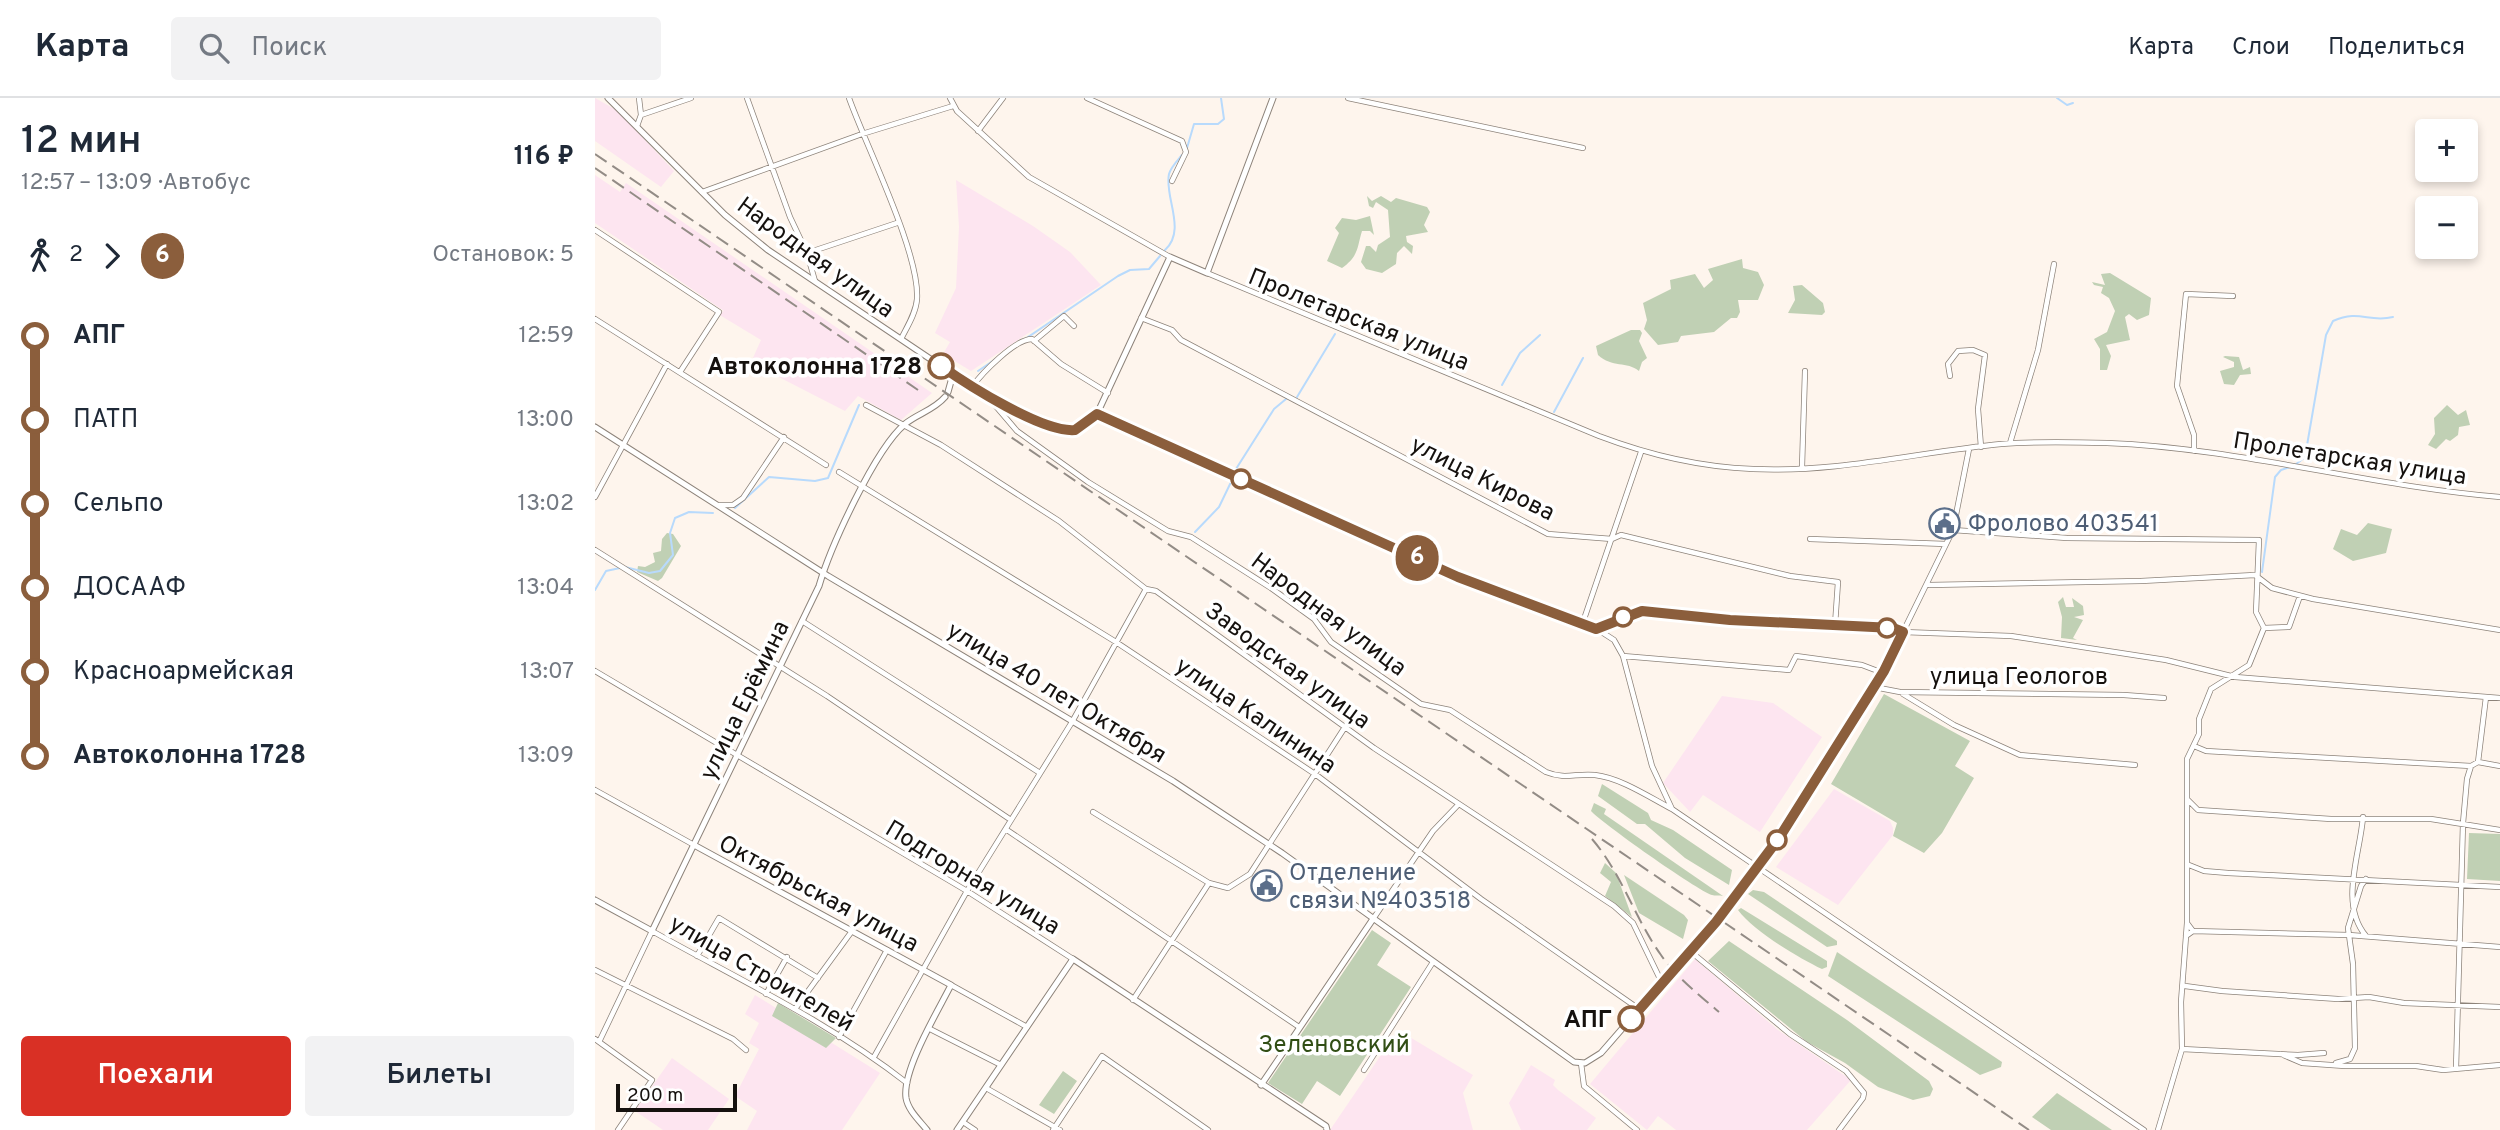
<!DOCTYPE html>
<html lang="ru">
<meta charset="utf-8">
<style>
:root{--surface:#fff;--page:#f2f2f3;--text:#1f2937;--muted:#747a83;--line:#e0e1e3;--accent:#d93025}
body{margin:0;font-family:Overpass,sans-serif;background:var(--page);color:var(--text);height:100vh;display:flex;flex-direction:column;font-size:26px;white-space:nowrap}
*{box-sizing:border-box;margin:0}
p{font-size:23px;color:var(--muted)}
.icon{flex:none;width:38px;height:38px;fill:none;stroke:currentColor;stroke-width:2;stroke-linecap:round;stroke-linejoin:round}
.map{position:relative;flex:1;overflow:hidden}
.details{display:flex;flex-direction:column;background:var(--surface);width:595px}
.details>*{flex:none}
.badge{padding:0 14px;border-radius:23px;font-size:24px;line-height:46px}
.fabs{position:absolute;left:1820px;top:21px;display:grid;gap:14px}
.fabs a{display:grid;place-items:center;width:63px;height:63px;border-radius:7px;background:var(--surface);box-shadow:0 4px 10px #0003;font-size:35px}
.scale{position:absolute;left:21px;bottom:18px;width:121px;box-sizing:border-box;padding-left:7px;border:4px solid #15110e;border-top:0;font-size:19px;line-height:24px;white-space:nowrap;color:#15110e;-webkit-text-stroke:5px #fff;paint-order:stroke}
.map>.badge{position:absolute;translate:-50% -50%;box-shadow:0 0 0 4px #fff}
.legs{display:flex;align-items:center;gap:10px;height:77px;padding:0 21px;font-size:23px}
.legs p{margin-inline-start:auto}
.overview{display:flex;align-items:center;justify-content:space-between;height:119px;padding:0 21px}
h1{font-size:38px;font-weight:600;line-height:52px}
.button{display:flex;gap:14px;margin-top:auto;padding:14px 21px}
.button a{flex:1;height:80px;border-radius:7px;background:var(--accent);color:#fff;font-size:28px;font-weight:600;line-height:80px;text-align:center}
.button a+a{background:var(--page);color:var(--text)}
ul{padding:0 21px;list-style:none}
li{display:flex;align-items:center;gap:24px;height:84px;font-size:26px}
li i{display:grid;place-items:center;width:10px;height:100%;margin:0 9px;background:currentColor}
li i::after{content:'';width:18px;height:18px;margin:-9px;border:5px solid;border-radius:50%;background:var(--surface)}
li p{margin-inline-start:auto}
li:first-child i{background:linear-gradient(#0000 50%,currentColor 0)}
li:last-child i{background:linear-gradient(currentColor 50%,#0000 0)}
header{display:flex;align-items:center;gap:42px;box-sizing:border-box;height:98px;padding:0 35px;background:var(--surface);border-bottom:2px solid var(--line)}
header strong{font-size:33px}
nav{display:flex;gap:38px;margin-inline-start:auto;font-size:24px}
.search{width:490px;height:63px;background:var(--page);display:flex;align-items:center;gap:18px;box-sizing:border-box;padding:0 24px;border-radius:7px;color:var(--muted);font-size:26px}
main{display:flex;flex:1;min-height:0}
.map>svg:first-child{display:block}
.industrial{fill:#fde5f0}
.green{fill:#c0d0b4}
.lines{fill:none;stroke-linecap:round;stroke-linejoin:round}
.stream{stroke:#b8dafc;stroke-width:2}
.minor-casing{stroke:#8d837a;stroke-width:6}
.tertiary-casing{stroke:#8d837a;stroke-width:7}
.minor{stroke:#fff;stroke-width:4.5}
.tertiary{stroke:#fff;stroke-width:5}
.rail{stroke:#938c86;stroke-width:2;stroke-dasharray:14 7;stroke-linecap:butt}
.line-1-casing{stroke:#fff;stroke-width:16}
.line-1{stroke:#8b5e3c;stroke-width:10}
.stop-1-dot{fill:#fff;stroke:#8b5e3c;stroke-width:3.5}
.labels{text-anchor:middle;stroke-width:7;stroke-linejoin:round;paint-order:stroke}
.street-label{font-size:24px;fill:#15110e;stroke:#fff}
.stop-label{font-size:24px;font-weight:bold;fill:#15110e;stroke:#fff;text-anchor:end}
.service-label{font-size:24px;fill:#4e5e75;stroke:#fff;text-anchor:start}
.park-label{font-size:24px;fill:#314e15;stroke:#fff}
</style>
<header>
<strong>Карта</strong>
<div class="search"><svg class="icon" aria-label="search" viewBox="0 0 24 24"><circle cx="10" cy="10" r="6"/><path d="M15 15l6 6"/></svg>Поиск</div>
<nav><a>Карта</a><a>Слои</a><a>Поделиться</a></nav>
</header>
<main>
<section class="details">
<div class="overview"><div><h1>12 мин</h1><p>12:57 – 13:09 · Автобус</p></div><b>116 ₽</b></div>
<div class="legs"><svg class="icon" aria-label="walk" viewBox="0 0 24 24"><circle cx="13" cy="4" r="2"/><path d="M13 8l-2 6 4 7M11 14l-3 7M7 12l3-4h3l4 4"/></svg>2<svg class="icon" aria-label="forward" viewBox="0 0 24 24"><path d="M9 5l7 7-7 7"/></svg><b class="badge" style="background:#8b5e3c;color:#fff">6</b><p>Остановок: 5</p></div>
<ul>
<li><i style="color:#8b5e3c"></i><b>АПГ</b><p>12:59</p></li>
<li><i style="color:#8b5e3c"></i><span>ПАТП</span><p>13:00</p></li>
<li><i style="color:#8b5e3c"></i><span>Сельпо</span><p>13:02</p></li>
<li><i style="color:#8b5e3c"></i><span>ДОСААФ</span><p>13:04</p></li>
<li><i style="color:#8b5e3c"></i><span>Красноармейская</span><p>13:07</p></li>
<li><i style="color:#8b5e3c"></i><b>Автоколонна 1728</b><p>13:09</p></li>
</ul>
<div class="button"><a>Поехали</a><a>Билеты</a></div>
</section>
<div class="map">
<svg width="1905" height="1032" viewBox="0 0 1905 1032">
<rect width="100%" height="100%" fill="#fef5ed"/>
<path class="industrial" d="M0 0 23 13 79 73 66 89 0 43Z
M0 77 25 94 31 85 337 295 306 322 263 298 250 313 172 273 166 279 153 271 166 242 123 216 129 213 0 125Z
M361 82 438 128 475 154 506 187 376 273 348 256 355 244 340 235 361 190 364 129Z
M1127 598 1178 605 1227 639 1165 734 1108 697 1095 714 1068 685Z
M1239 691 1295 723 1298 730V737L1243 807 1181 769Z
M1100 861 1183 932 1256 982 1212 1032H1081L1063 1018 1052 1032 995 986Z
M160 897 285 975 247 1032H152L162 1013 140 998 164 951 154 945 164 925 150 916Z
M803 932 878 977 868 995 878 1032H735Z
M77 960 134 1001 113 1032H68L40 1013Z
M936 967 960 982 958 987 963 992 1001 1020 992 1032H926L914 1005Z"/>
<path class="green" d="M772 98 777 103 786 98 796 104 801 100 832 109 835 114 829 127 833 134 811 138 812 144 818 148 817 156 809 148 802 155 801 166 787 175 771 171 766 164 771 148H775L781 154 783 147 795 139 793 112 781 104 778 110 774 108Z
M775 118 779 137 775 133H767C762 149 764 158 747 170L732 163 744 135 740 130 747 120 761 122Z
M1147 161 1148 170 1163 174 1169 187 1163 202H1143L1145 214 1142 220H1136L1119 234 1086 238 1083 244 1063 247 1049 231 1052 222 1048 205 1076 191 1075 182 1100 176 1109 190 1118 182 1113 171Z
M1515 175 1556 200 1554 217 1542 222 1534 216 1530 219 1535 242 1511 247 1516 258 1512 272H1505V251L1499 241 1512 234 1520 213 1514 200 1506 195 1508 189 1499 187 1497 184 1510 187 1506 176Z
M1207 187 1228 205 1230 214 1227 217 1193 215 1200 202 1198 188Z
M1036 232H1045L1047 235 1044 243 1052 260 1047 264 1044 273C1032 263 1017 270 1003 257L1001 248Z
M1630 258 1644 259 1648 272 1655 269 1656 276 1645 277 1639 287 1629 286 1625 273 1639 269V264L1628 259Z
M1852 307 1863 317 1871 312 1875 327 1864 329 1863 337 1855 343 1851 341 1841 351 1833 347 1840 336 1839 320Z
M1773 425 1797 431 1791 455 1758 463 1738 451 1746 431 1762 437Z
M72 435 78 436 86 448 67 480 63 483 42 474 43 468 50 469 60 464 58 455 66 453 67 441Z
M1468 499 1471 509H1479L1477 500 1488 508 1489 517 1479 519 1488 522 1478 540 1482 542 1466 540 1467 519 1463 504Z
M1289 596 1375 643 1360 668 1379 680 1347 735 1329 755 1298 738 1302 725 1236 686Z
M1007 686 1053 715 1056 722 1078 732 1137 772 1134 787 1090 760 1050 726H1042L1003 698Z
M999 705 1011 711 1009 716 1128 798C1124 797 1120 798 1117 797 1103 793 1004 723 996 713Z
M1874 735 1905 736V783L1872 781Z
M1010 765 1021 775 1037 819 1010 798 1016 784 1005 775Z
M1029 777 1089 817 1093 822 1088 841 1044 815Z
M1158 792 1169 794 1242 843V847L1232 849 1153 796Z
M1146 810 1232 863V869L1227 871C1204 860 1158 833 1143 812Z
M777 832 796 845 782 867 816 889 745 998 722 983 707 1006 673 985Z
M1134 843 1252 922 1334 983 1338 991 1335 998 1318 1002 1283 989 1250 965 1212 944 1113 863Z
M1242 854 1407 964 1406 969 1385 977 1233 878Z
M183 905 241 940 231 950 177 918Z
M468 973 482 983 459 1016 444 1007Z
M1462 995 1517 1032H1456L1437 1019Z"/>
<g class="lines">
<path class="stream" d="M1462 0 1472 7 1478 5
M592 50 599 26H623L629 21 626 0
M570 152C592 132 569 99 574 76 576 69 582 63 587 57
M383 273 523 178 535 172 554 171 565 158
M907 287 925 255 945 237
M702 299 740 236
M959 314 988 260
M1700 367 1710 359 1731 237 1738 223C1765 211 1773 225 1798 219
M641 371 679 311 691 301
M140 410 174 379 220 383 233 380 264 307
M600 434 624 409 637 382
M30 469 54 475 65 473 78 457 75 435 80 420 94 414 118 415
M1667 474 1680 379 1686 372 1695 369
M0 492 11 473 25 470"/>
<defs>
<path id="minor" d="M152 0 195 119 212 155 220 183
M254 0C271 48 325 155 322 201 321 215 312 229 306 241
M355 0 362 13 434 79 575 159
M492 0 587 43 591 54 577 83
M753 0 988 50
M46 17 96 0
M42 28 46 17 44 0
M383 33 408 0
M107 94 267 36 358 8
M0 132 124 214 85 274
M212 155 302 125
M612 175 1004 338C1054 357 1104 369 1158 371 1241 375 1324 354 1406 346 1441 343 1477 344 1512 345 1644 350 1773 388 1905 399
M546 220 577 232 586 242 953 436 1017 441 1026 437 1195 478 1243 484 1240 527
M0 221 231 367
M439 243 469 218 479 228
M1355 278 1353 266 1363 253 1378 252 1390 257 1383 311 1386 349
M377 289C387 275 420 241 437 241L466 266 513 295
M393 299 422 333 493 384 573 433 596 439 676 490 719 521 736 544 826 606 855 612 951 674C971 682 980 675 1000 677 1026 680 1054 699 1077 711
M271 307 346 347 464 423 551 491 561 493 779 650 1019 808 1038 825 1067 885
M1415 345 1443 252 1459 166
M1374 351 1358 432 1308 534 1416 538 1571 562 1640 579 1905 600
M1599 353V337L1582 288 1591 196 1638 198
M1207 369 1210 273
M244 374 521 544 720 676 886 801 1044 911
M0 399 72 266
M124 407H138L148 400 189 339
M1358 432 1472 440 1664 442 1661 514 1669 530
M1215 441 1351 446
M0 452 232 598 416 722
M1334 487 1546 483 1660 477 1677 490 1718 501 1905 532
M207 523 445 675
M987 527 1046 354
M1002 531 1019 542 1028 558 1057 668 1077 711 1549 1032
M1028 558 1194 572 1201 558 1267 567 1288 575
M0 573 372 793 478 861
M1279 589 1305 594 1529 597 1569 600
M1308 596 1359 627 1425 657 1540 667
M1599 648 1611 653 1876 668 1883 664 1891 599
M1883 664 1905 668
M0 692 99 747
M1593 702 1603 712 1736 721H1836L1905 732
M498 714 614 785 633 790 655 776 750 629
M1768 719C1765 757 1744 806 1771 838
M412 732 704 929
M1594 767 1609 773 1633 775 1905 789
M778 821 838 733 862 708
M1598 833 1754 837 1905 849
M1591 838 1598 833 1592 825V661L1604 636V621L1616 591 1654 567 1669 530 1694 529 1705 498
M1095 853 1195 936 1251 973 1269 995 1268 1000 1244 1032
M102 858 124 820 223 880
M0 872 138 941 151 952
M356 887 432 929
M1590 888 1627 893 1743 901 1774 899 1809 905 1905 909
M171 896 192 859
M538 902 614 785
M200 911 257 833
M335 931 406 967
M244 939 292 852
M0 941 57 982 23 1032
M5 942 57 833C143 881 234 924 312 985
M1587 951 1703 957 1729 955
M1686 956 1707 965 1750 968H1821L1848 972 1905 967
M279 959 372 793 477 624 551 491
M986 965 989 988 1042 1032
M1741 965 1755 961 1760 950 1758 866 1753 830 1766 788 1771 781
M1861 971 1868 725 1872 681 1876 668
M769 972 838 864
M391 990 465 1032
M368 1024 380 1032
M458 1032 507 958 613 1032
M1563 1032 1587 951 1586 904 1592 825"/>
<path id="tertiary" d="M13 0 130 117 173 152 386 295 473 333 487 329 502 316 575 159 612 175 678 0
M353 294 358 276
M0 329 233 478 578 683 687 755 979 964 990 965 1006 955 1121 823 1162 770 1288 575 1308 534 1298 530 1135 522 1047 513 1001 531 863 479 502 316
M99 747 356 887C343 913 307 972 311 1000 313 1012 324 1022 332 1032
M0 802 57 833 224 488C235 450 280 351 310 326 322 316 339 312 350 299
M666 987 778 821
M362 1032 478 861 731 1028 732 1032"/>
</defs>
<use href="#minor" class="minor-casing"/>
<use href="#tertiary" class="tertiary-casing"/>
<use href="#minor" class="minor"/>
<use href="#tertiary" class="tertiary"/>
<path class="rail" d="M0 56 1434 1032
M0 70 323 292
M997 741C1027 776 1039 819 1066 857 1081 879 1103 896 1124 914"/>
</g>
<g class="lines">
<defs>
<path id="line-1" d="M346 268C373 287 448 335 480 332L502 316 863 479 1001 531 1047 513 1135 522 1298 530 1308 534 1289 573 1184 740 1121 824 1036 921"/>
</defs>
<use href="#line-1" class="line-1-casing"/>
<use href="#line-1" class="line-1"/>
</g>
<defs>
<symbol id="civic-ring" viewBox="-11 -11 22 22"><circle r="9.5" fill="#fff" stroke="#5c6f8a" stroke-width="1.5"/><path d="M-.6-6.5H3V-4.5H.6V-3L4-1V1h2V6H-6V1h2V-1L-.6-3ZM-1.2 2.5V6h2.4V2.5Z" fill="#5c6f8a"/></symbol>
</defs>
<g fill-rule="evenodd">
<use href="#civic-ring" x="1332" y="408" width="35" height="35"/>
<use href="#civic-ring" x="654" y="770" width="35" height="35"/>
</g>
<g class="stop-1-dot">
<circle cx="346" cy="268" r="12"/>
<circle cx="646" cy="381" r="9"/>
<circle cx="1028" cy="519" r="9"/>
<circle cx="1292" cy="530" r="9"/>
<circle cx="1182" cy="742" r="9"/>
<circle cx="1036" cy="921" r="12"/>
</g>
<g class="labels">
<g class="street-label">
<text transform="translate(221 159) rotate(36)" y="8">Народная улица</text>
<text transform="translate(764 221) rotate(22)" y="8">Пролетарская улица</text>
<text transform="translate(1755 360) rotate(9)" y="8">Пролетарская улица</text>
<text transform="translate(888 380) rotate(27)" y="8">улица Кирова</text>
<text transform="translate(734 516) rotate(37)" y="8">Народная улица</text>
<text transform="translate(693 567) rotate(36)" y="8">Заводская улица</text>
<text x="1424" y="586">улица Геологов</text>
<text transform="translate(462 594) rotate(31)" y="8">улица 40 лет Октября</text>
<text transform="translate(149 602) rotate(-64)" y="8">улица Ерёмина</text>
<text transform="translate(661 617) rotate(34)" y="8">улица Калинина</text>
<text transform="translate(378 779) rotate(31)" y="8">Подгорная улица</text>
<text transform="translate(224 795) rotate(28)" y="8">Октябрьская улица</text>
<text transform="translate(167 875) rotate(30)" y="8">улица Строителей</text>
</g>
<g class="stop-label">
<text x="327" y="276">Автоколонна 1728</text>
<text x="1017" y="929">АПГ</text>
</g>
<g class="service-label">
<text x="1373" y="433">Фролово 403541</text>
<text x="694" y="782">Отделение<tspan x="694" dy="28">связи №403518</tspan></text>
</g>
<g class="park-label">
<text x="739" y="954">Зеленовский</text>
</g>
</g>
</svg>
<div class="fabs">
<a>+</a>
<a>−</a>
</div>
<div class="scale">200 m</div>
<b class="badge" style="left:822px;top:460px;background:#8b5e3c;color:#fff">6</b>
</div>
</main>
